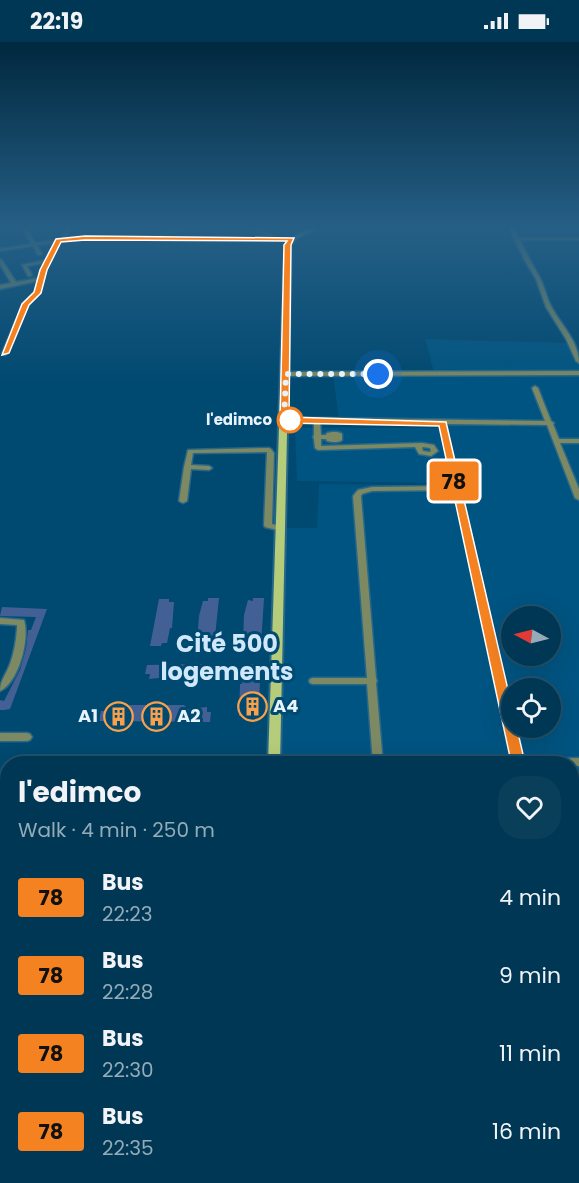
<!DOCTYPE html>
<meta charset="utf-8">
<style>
:root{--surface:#003754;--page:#0a3f5a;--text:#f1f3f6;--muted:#95acb8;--line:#22516b}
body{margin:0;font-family:Poppins,sans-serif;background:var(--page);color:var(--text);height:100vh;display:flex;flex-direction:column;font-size:22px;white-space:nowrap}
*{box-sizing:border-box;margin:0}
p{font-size:20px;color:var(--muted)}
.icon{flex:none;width:33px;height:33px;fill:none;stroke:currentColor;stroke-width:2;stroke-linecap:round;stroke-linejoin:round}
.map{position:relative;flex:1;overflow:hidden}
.details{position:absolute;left:0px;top:714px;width:579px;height:428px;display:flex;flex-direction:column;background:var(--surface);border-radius:24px 24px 0 0;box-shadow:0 6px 24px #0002,0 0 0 2px var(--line)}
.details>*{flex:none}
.badge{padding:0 12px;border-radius:4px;font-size:21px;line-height:39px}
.needle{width:39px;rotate:277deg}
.buttons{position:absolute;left:501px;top:564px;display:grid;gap:12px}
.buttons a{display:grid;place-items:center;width:60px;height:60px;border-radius:50%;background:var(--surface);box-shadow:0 6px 24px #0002,0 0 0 2px var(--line);font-size:30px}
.you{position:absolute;width:30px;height:30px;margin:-15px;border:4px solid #fff;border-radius:50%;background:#1a73e8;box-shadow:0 0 0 9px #1a73e833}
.map>.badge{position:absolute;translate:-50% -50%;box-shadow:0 0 0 3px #fff}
.round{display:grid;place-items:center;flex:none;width:63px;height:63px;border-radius:24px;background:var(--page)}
.summary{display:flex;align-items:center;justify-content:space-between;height:102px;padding:0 18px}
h1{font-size:28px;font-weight:700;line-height:45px}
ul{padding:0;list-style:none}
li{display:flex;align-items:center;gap:18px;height:78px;padding:0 18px}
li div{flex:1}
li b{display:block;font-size:22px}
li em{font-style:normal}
li .badge{min-width:66px;font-weight:700;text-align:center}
.status{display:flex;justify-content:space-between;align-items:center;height:42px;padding:0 30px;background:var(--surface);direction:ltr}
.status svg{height:16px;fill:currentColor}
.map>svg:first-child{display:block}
.built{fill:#005481;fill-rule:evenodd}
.building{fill:#436094}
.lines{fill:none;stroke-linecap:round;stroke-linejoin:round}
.minor-casing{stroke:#296789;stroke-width:3}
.major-casing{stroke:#296789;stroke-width:4}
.minor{fill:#7d8962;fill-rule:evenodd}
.major{fill:#b5cc7b;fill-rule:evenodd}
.line{fill:#f58220;stroke:#fff;stroke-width:1.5}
.walk{stroke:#e6f2fc;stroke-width:6;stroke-dasharray:0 10.8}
.stop-dot{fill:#fff;stroke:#f58220;stroke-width:3}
.labels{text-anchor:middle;stroke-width:6;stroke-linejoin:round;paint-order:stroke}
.far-stop-label{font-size:15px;font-weight:bold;fill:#e6f2fc;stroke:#004970;text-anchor:end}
.poi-label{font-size:18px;font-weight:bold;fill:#e6f2fc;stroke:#004970;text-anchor:start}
.district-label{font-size:24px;font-weight:bold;fill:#d0e8fb;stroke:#004970}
</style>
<div class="status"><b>22:19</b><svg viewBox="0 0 49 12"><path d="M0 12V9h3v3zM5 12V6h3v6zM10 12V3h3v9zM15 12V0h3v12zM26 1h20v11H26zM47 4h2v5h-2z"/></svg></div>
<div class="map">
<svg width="579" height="1141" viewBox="0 0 579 1141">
<rect width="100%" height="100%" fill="#004970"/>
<path class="built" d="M425 297 568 301 579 319V849H572V722H280L286 486H317L319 442 435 443 451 438 449 433 447 438 441 441 297 439 295 386H440L447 420 440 379H339L333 332 434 330ZM512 574H550V614H512ZM512 646H550V686H512Z
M572 1072H579V1141H452L451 1134H572Z"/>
<path class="building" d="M208 556H219L214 604H202L203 601 197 600 199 574 203 559H208Z
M253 556H264L261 603H249L250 600H243L244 573 248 558 253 559Z
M159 557H169V560H174L172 586H170L167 601H162L161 604H150Z
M2 565 47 567 10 667 4 668H0V658L4 659 20 628 26 607 28 588H31L36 575 0 574Z
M203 622 217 624 216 632H211V637L192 635 188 639H171L168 635 149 637 150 632H145L147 623Z
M249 622H261L258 678H245L246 674H239L240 642H242L243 625 249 626Z
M130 663H148L151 667H163L167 663H184L188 667 207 665V670H211L210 680 99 679 101 669H106L107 664 126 667Z"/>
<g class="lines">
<defs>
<path id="minor" d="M21 184H25L36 201 62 197 66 184H70L67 196 74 195H157L156 193 188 184H194L159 195 271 196 246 185 208 188 205 184H209L210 186 250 184 276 194V196H292L294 197 292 198 74 197 59 200 45 228 40 251 28 263 8 311 5 313 2 311 23 262 35 251 38 239 0 247V243L11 241 0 222V217L2 218 16 240 39 236 44 221 27 224 32 233 30 234H28L22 223 46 218 54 201 37 203 42 212 40 213H38L33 204 0 209V207L31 202Z
M508 184H512L519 196H579V198H520C526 211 533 223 540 236 545 246 547 257 552 266 562 284 579 300 579 321L576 319 566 297 546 265 536 237 525 219Z
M579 329V333L286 334 283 332 286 330Z
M535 344 538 346 551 379 554 381 553 382 559 397H579V401H560L579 447V458L575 456 547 383 446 382 512 671V686H515L522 717 579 716V724H572V722H393L395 719 398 718 512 717 454 448 372 449 362 452 361 454 376 636 377 639 376 641 383 722H373L367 642H313L310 641 309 639 310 637 313 636H367L353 454 358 448 372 445 453 444 440 382 320 380 321 393H326L327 391C331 390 339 389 342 392V398C339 401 331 400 327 399L326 397H321V404L422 401 434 403 438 409 431 414 419 412 415 405 318 408 315 406 314 397 313 395 314 393V380H284L281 378 284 376H317L545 379 532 346ZM423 405 430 406 431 409 430 410 423 409 422 406Z
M269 406 271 407 274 411 272 482 284 485 285 487 284 489H281L265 485 264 483 267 410 193 411 191 423 209 424 212 426 209 428 191 427 187 459 183 461 179 459 184 425 188 408Z
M0 576 24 578C30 597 19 640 0 649 0 638 6 633 10 622 14 611 16 599 17 587V583L0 582Z
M0 691H27L30 692 32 695 30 698 27 699H0Z
M572 936 576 938 579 946V985H572V973H573L572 966Z
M579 1060V1074H572V1062Z"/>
<path id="major" d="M315 184H322L298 196 291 203 280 722H268L285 203 294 194Z
M0 1023 6 1025 8 1029V1055L2 1053 0 1048Z
M28 1134H46L49 1141H31Z
M256 1134H274V1141H256Z"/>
</defs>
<use href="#minor" class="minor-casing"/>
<use href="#major" class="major-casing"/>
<use href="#minor" class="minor"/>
<use href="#major" class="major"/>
</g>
<linearGradient id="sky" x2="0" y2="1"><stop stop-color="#00283e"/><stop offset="0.54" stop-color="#265f86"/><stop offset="1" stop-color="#265f86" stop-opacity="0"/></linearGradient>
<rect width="579" height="343" fill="url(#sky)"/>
<path class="line" d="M85 194 294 196 291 203 289 375 446 380 525 721 523 725 398 727 393 726 391 722 393 717 398 716 510 715 439 384 284 381 280 378 284 203 287 199 85 198 61 200 47 228 41 251 29 263 9 311 2 313 22 262 34 250 40 228 56 197Z"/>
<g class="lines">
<path class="walk" d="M290 378H284L286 332H378"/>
</g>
<defs>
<symbol id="building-ring" viewBox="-11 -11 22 22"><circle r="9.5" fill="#004970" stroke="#f8a04b" stroke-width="1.5"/><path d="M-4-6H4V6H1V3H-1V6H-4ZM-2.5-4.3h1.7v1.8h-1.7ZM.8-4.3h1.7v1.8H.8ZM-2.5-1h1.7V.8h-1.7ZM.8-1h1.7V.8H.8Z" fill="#f8a04b"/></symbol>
</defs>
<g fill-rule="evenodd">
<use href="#building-ring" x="236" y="648" width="33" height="33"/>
<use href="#building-ring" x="102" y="658" width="33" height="33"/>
<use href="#building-ring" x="140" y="658" width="33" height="33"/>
</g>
<circle class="stop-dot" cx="290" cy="378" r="12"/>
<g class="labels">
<g class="far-stop-label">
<text x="272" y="383">l'edimco</text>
</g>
<g class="poi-label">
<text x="273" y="670">A4</text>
<text x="98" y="680" text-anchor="end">A1</text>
<text x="177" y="680">A2</text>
</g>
<g class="district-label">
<text x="227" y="610">Cité 500<tspan x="227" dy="28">logements</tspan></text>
</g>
</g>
</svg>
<div class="buttons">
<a><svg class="needle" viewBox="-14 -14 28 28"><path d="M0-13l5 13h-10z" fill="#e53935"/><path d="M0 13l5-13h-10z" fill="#95acb8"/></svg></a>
<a><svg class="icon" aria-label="locate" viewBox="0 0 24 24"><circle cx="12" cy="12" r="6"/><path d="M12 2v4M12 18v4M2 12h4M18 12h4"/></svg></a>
</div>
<div class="you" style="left:378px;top:332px"></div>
<b class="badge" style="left:454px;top:439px;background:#f58220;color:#111">78</b>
<section class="details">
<div class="summary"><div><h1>l'edimco</h1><p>Walk · 4 min · 250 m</p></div><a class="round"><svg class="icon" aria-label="heart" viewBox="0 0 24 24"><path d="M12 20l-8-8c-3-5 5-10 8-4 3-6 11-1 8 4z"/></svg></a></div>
<ul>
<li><span class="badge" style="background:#f58220;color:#111">78</span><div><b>Bus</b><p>22:23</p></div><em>4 min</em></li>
<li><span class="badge" style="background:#f58220;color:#111">78</span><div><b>Bus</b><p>22:28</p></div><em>9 min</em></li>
<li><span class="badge" style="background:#f58220;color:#111">78</span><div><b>Bus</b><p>22:30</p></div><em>11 min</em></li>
<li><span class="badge" style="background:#f58220;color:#111">78</span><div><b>Bus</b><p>22:35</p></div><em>16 min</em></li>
</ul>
</section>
</div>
